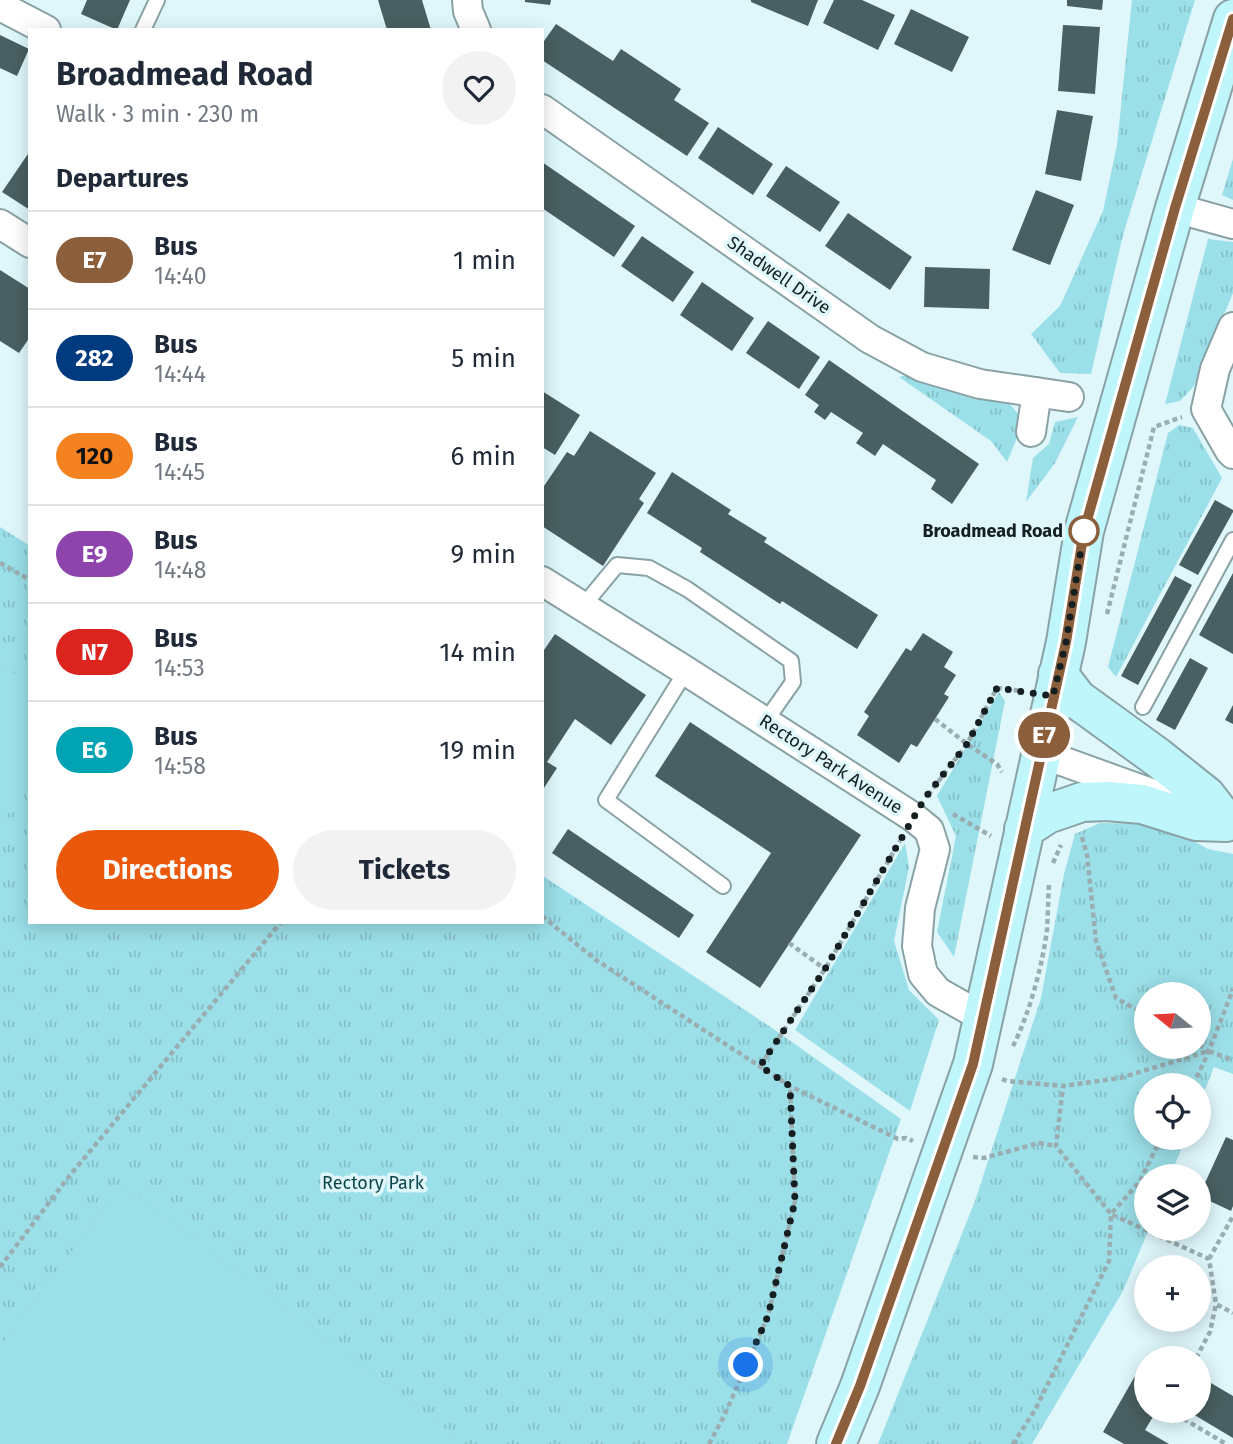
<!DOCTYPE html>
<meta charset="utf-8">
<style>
:root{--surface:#fff;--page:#f2f2f3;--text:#1f2937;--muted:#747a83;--line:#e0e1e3;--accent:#ea580c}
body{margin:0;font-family:"Fira Sans",sans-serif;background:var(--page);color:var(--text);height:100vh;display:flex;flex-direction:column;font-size:26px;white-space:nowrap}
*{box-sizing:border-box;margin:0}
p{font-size:23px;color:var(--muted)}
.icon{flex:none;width:38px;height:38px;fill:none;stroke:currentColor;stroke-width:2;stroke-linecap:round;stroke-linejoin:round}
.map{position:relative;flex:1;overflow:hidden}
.side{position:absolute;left:28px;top:28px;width:516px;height:896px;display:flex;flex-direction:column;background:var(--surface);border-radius:0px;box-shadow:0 4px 18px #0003}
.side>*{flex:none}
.badge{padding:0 14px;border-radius:23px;font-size:24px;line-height:46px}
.needle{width:46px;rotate:288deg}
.controls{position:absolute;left:1134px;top:982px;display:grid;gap:14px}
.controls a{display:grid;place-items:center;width:77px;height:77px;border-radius:50%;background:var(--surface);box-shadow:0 4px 18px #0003;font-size:35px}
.you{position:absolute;width:35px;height:35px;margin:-18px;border:5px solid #fff;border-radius:50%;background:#1a73e8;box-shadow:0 0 0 10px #1a73e833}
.map>.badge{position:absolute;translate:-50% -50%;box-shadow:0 0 0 4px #fff}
h2{padding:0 28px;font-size:26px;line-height:63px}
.round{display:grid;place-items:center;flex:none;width:74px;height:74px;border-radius:37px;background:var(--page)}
.head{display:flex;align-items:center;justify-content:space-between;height:119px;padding:0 28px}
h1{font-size:33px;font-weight:700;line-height:52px}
.button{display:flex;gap:14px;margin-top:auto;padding:14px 28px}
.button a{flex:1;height:80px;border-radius:42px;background:var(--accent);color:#fff;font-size:28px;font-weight:700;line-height:80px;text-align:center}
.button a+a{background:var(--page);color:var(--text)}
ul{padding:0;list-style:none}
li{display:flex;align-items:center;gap:21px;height:98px;padding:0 28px;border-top:2px solid var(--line)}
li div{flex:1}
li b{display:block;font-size:26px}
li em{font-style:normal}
li .badge{min-width:77px;font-weight:700;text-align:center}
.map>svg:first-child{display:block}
.grass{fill:url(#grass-tufts);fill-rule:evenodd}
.pitch{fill:#9bdfe8}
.building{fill:#495f61}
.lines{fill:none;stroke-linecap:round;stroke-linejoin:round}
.lane-casing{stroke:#8aa2a5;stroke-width:18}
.street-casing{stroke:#8aa2a5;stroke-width:32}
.secondary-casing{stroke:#8aa2a5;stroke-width:42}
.path{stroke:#9aadb0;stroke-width:4.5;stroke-dasharray:5 3.5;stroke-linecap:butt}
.lane{stroke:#fff;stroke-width:14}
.street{stroke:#fff;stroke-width:28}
.secondary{stroke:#bef6fc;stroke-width:38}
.line-casing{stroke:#fff;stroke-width:16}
.line{stroke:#8b5e3c;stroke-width:10}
.walk{stroke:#151e20;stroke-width:7;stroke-dasharray:0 12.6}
.stop-dot{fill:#fff;stroke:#8b5e3c;stroke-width:3.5}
.labels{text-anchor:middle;stroke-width:7;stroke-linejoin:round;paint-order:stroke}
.street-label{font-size:18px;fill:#151e20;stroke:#dff7fb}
.stop-label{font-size:18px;font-weight:bold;fill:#151e20;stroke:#dff7fb;text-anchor:end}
.park-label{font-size:18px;fill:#0f454c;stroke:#dff7fb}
</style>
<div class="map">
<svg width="1233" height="1444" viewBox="0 0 1233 1444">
<defs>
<pattern id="grass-tufts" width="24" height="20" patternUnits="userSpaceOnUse" patternTransform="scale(1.75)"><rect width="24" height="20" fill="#9bdfe8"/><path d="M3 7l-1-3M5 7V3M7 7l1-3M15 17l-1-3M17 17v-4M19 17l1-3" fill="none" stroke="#85bfc7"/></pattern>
</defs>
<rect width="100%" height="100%" fill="#dff7fb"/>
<path class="grass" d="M1132 0H1195L1123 235 1091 374 1060 373 1031 334 1060 306 1103 211 1117 145Z
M1233 159V200L1222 195Z
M1208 239 1233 242V293L1194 386 1180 401 1165 404Z
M907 375 953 391 1007 401 1020 416 1017 438 1007 462 991 441 899 377Z
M1078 417 1055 463 1026 502 1033 458 1049 444 1055 422Z
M1179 425 1193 428 1222 478 1116 677 1108 667 1168 433Z
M0 527 30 546V922H542L543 876 775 1030 901 1119 787 1444H0Z
M999 692 1005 701 954 957 937 932 956 836 937 796Z
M1100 823 1163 824 1208 849 1233 854V1074L1214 1067 1199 1105V1085H1146V1138H1186L1170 1176H1146V1228L1149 1229 1123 1291 1032 1444H878L975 1201 1041 998 1064 874 1075 834ZM1146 994H1199V1046H1146Z
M905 843 909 867 894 941 909 990 939 1020 910 1111 795 1030Z"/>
<path class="pitch" d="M0 662 30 686V787L0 824Z
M122 1184 466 1444H0V1346Z"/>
<path class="building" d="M87 0H130L117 30 81 14Z
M378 0H422L431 30H387Z
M525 0H551L550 5 525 2Z
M751 0H818L808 26 751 2Z
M834 0H862L895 15 878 50 823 23Z
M1067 0H1103L1102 10 1067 6Z
M911 9 969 37 952 72 894 44Z
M556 24 613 61 621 49 681 89 674 100 709 123 687 156 542 60V44Z
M1063 25 1100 27 1095 94 1058 91Z
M0 35 29 49 17 76 0 68Z
M1057 110 1093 116 1081 181 1045 174Z
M718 127 773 164 753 195 698 158Z
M30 151V210L2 192Z
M542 162 635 226 614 257 542 208Z
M786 166 840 202 820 232 766 196Z
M1036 190 1074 205 1050 265 1012 250Z
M848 213 912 257 890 290 825 246Z
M642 236 694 272 673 302 621 266Z
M925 267 990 269 989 309 924 307Z
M0 270 30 289V337L19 353 0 341Z
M702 282 754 318 732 351 680 315Z
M768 321 820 357 799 389 746 353Z
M829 360 979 464 952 504 931 489 936 480 883 444 875 456 856 443 863 433 831 412 825 420 814 412 819 405 805 395Z
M542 391 580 415 555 455 542 447Z
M590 431 656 473 639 499 644 503 603 566 542 526V489L567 452 574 456Z
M672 472 731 510 728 514 767 538 764 542 878 615 857 649 782 601 780 604 700 552 702 548 647 513Z
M1215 500 1233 510V512L1198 575 1179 565Z
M1233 573V654L1199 635Z
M1175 576 1192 585 1138 685 1121 676Z
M923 633 953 652 944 667 956 675 944 694 949 697 917 747 911 744 899 763 857 735 869 716 864 712 906 648 911 651Z
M555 634 646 695 611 745 575 719 547 762 557 768 542 791V653Z
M1190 658 1208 668 1175 730 1156 720Z
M1233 705V724L1225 720Z
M690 722 861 835 760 988 706 952 771 853 655 776Z
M568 829 694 915 679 938 552 853Z
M1226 1137 1233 1140V1206L1231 1211 1199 1196Z
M1135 1376 1146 1382V1410H1157L1145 1430 1169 1444H1124L1103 1432Z
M1199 1376 1233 1396V1438L1186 1410H1199Z"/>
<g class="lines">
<defs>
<path id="lane" d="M143 30 157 0
M583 606 617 565 649 568 687 589 791 661 793 682 765 722
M686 671 606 800 723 886
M1143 707 1233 540"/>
<path id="street" d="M467 0 468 11 476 30
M0 6 46 30
M542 109 870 339 922 367 980 384 1069 397
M1175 208 1233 224
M0 224 30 243
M1233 327 1215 369 1206 409 1230 451 1233 454
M1031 432 1037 392
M542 581 686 671 913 817 929 830 935 849 920 908 917 946 923 974 938 992 984 1018
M1040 753 1159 796"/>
<path id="secondary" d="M1024 829 1047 814 1082 802 1107 801 1142 804 1196 821 1226 822 1206 796 1157 757 1077 699 1058 674
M836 1444 860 1386 973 1064 1066 642 1084 531 1175 208 1233 19"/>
</defs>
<use href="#lane" class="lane-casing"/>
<use href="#street" class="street-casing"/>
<use href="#secondary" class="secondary-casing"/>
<path class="path" d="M0 563 30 580
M1107 614 1154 427 1182 417
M935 719 967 744 997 764 1002 772
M928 795 967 744 997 688 1021 691
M953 814 991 836
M1082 837 1087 855 1096 941 1116 998 1146 1015
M1053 863 1061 845
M542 916 596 960 790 1086 898 1139 906 1138 913 1141
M789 943 825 969
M1199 1045 1208 1050
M1013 1046C1029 1015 1043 964 1047 929 1048 915 1048 900 1049 885
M760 1066 825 969 900 841
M1002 1079 1007 1081 1063 1086
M1193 1085 1209 1051 1233 989
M1161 1138 1140 1181 1111 1214 1209 1259 1216 1304 1233 1313
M973 1157 984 1158 1039 1143 1056 1146
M1209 1259 1233 1216
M0 1267 71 1174 281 922
M1196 1358 1210 1332 1216 1304
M1169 1410 1226 1444
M709 1444 725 1414 768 1316 795 1201 790 1086
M1013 1444 1035 1410 1109 1261 1111 1214 1056 1146 1063 1086 1120 1078 1209 1051 1233 1060"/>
<use href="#lane" class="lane"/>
<use href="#street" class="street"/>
<use href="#secondary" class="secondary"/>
</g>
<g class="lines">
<defs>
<path id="line" d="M836 1444 860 1386 973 1064 1066 642 1084 531 1175 208 1233 19"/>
</defs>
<use href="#line" class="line-casing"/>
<use href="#line" class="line"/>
<path class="walk" d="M746 1365 768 1316 795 1201 790 1086 760 1066 825 969 925 798 967 744 997 688 1053 696 1066 642 1084 531"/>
</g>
<circle class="stop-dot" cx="1084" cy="531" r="14"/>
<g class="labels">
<g class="street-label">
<text transform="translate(779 275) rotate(35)" y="6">Shadwell Drive</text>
<text transform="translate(831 764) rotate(33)" y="6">Rectory Park Avenue</text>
</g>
<g class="stop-label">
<text x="1063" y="537">Broadmead Road</text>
</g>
<g class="park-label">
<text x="373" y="1189">Rectory Park</text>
</g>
</g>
</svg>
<div class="controls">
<a><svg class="needle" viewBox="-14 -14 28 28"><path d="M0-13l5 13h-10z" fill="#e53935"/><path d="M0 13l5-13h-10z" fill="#747a83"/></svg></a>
<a><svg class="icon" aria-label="locate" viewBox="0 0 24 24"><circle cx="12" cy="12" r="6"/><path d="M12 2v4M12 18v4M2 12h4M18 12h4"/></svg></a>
<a><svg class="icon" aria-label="layers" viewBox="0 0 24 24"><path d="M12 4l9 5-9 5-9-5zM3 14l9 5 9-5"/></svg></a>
<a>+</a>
<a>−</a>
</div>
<div class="you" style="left:746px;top:1365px"></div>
<b class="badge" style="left:1044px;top:735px;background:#8b5e3c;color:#fff">E7</b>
<section class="side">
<div class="head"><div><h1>Broadmead Road</h1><p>Walk · 3 min · 230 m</p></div><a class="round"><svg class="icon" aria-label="heart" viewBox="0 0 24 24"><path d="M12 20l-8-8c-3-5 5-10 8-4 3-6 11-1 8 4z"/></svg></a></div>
<h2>Departures</h2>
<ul>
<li><span class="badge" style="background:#8b5e3c;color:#fff">E7</span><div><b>Bus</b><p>14:40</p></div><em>1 min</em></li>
<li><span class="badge" style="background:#003b80;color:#fff">282</span><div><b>Bus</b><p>14:44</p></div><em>5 min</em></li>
<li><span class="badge" style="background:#f58220;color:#111">120</span><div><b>Bus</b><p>14:45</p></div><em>6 min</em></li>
<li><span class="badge" style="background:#8e44ad;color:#fff">E9</span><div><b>Bus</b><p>14:48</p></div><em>9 min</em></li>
<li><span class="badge" style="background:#dc241f;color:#fff">N7</span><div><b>Bus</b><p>14:53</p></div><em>14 min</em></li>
<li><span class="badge" style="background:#00a3b4;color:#fff">E6</span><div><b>Bus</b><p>14:58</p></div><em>19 min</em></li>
</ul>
<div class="button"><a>Directions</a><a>Tickets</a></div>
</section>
</div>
